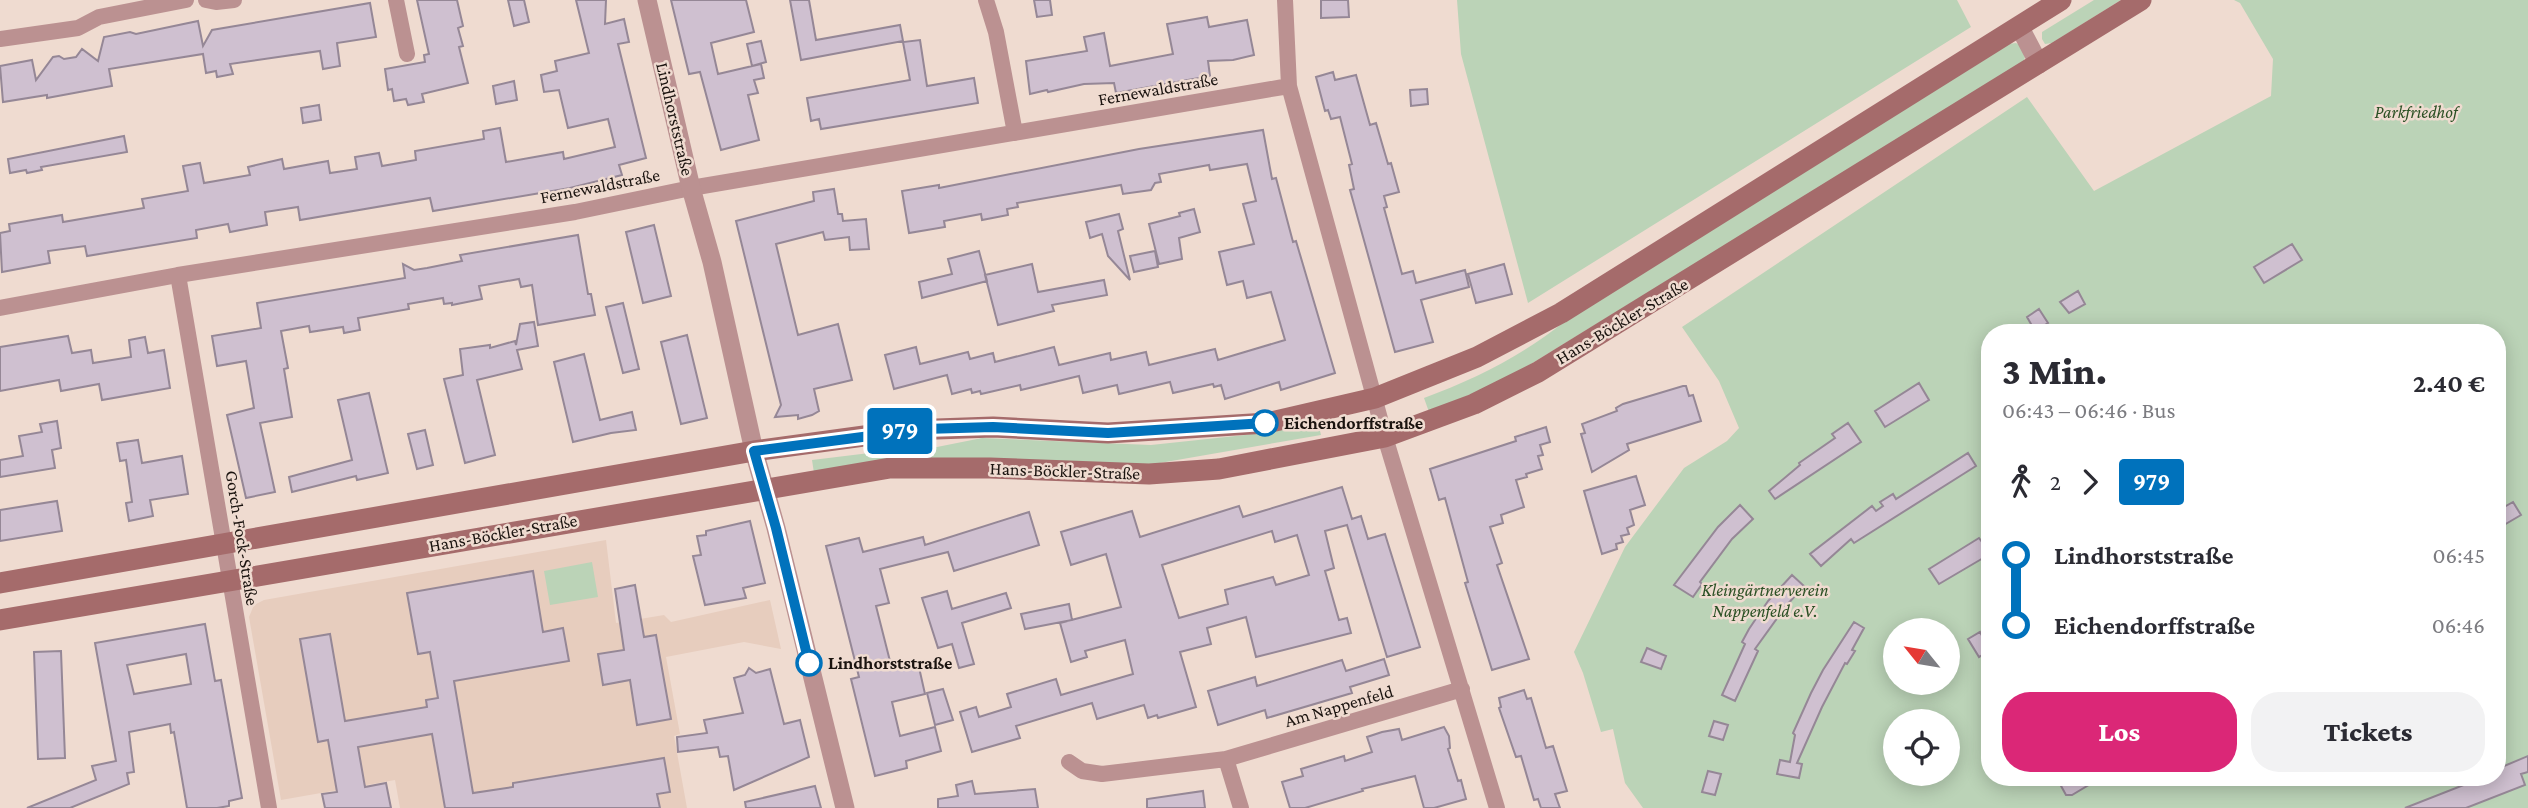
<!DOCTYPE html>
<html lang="de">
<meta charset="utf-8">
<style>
:root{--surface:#fff;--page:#f2f2f3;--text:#2b2b33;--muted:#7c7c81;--accent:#db2777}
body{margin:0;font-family:"Crimson Pro",serif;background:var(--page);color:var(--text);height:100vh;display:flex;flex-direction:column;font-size:26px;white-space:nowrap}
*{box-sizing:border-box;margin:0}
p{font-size:23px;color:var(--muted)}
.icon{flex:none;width:38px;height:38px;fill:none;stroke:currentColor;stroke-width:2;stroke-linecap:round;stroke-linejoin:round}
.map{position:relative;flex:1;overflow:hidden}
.side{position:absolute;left:1981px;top:324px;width:525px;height:462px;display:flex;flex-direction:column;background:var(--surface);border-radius:28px;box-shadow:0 4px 18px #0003}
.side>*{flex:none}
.badge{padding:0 14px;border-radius:5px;font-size:24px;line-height:46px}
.needle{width:46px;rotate:300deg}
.fabs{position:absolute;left:1883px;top:618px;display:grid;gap:14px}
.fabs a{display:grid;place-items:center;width:77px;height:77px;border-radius:50%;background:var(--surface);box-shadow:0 4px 18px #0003;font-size:35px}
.map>.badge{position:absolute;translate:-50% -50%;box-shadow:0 0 0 4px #fff}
.legs{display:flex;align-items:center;gap:10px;height:77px;padding:0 21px;font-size:23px}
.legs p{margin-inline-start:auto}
.overview{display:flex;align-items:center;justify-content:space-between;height:119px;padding:0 21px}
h1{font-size:38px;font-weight:800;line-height:52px}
.action{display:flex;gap:14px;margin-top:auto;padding:14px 21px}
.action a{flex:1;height:80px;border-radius:28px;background:var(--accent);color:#fff;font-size:28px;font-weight:800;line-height:80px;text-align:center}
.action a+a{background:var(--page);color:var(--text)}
ul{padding:0 21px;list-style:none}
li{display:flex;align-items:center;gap:24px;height:70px;font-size:26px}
li i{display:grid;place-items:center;width:10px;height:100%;margin:0 9px;background:currentColor}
li i::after{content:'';width:18px;height:18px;margin:-9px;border:5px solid;border-radius:50%;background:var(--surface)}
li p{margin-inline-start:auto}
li:first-child i{background:linear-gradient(#0000 50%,currentColor 0)}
li:last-child i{background:linear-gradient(currentColor 50%,#0000 0)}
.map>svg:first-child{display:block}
.built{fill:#e7cdbe}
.green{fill:#bbd3b7;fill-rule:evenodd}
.building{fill:#cfc0d0;stroke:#958796;stroke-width:2;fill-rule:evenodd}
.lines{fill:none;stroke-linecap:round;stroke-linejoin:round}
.minor{stroke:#bb9191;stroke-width:16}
.tertiary{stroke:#bb9191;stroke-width:19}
.secondary{stroke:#a56b6b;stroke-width:21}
.line-1-casing{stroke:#fff;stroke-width:16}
.line-1{stroke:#0072bc;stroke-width:10}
.stop-1-dot{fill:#fff;stroke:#0072bc;stroke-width:3.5}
.labels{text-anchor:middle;stroke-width:5;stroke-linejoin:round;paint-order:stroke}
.street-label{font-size:18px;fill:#1a130f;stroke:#efdbd0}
.park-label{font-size:18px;font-style:italic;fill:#2b5024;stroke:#efdbd0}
.stop-label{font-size:18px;font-weight:bold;fill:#1a130f;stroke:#efdbd0;text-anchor:start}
</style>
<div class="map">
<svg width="2528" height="808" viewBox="0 0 2528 808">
<rect width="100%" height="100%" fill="#efdbd0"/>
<path class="built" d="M606 540 616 623 664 615 671 622 770 600 781 649 744 642 666 657 680 734 674 736 687 808H400L395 780 281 800 249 617 254 605 264 600Z"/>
<path class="green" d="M1457 0H1957L1971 27 1528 303 1461 54Z
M2094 0H2121L2052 43 2045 44 2042 39V32Z
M2234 0H2528V808H1643L1625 783 1613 729 1601 732 1583 673 1574 652 1625 547 1684 468 1727 441 1739 428 1719 381 1682 327 2027 97 2094 191 2271 96 2273 59 2240 3ZM1990 332H2497V777H1990ZM1895 630H1948V682H1895ZM1895 721H1948V774H1895Z
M2016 43 2021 46 2025 57 2023 63 1505 380 1429 412 1424 398C1476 379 1522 356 1565 321L2008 44Z
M1318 422 1321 435 1154 464 814 473 812 460 919 447H937L982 438 1151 445 1245 435Z
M592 562 598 597 550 605 544 571Z"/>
<path class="building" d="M417 0H457L463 26 458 28 463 46 459 47 468 83 422 94 424 102 408 105 406 99 394 101 392 89 388 90 385 69 425 62 424 55 429 54Z
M508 0H524L529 22 514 26Z
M576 0H606L605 24 624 19 629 42 618 44 646 158 619 165 622 175 570 188 433 211 430 198 300 220 298 207 265 212 267 225 230 232 228 224 196 230 197 238 87 256 85 246 48 251 50 263 2 272 0 233 10 231 9 224 62 215 63 222 144 208 142 199 188 191 183 166 200 163 204 183 250 175 248 167 282 159 284 169 328 161 330 173 357 169 355 157 379 153 382 166 416 160 415 151 484 139 483 131 500 128 506 162 563 152 564 159 615 147 608 119 568 128 559 90 544 92 541 75 557 71 555 61 589 53Z
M671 0H746L754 32 711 43 718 74 761 64 764 78 754 80 758 93 748 95 759 140 721 150 700 72 689 74Z
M790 0H809L816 40 900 25 903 41 801 60Z
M1034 0H1050L1052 15 1037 17Z
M1321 0H1348L1349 17 1321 18Z
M370 3 376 37 337 43 340 66 323 69 320 51 230 64 233 74 217 77 216 71 206 73 203 54 109 69 112 86 47 98V95L3 102 0 66 32 60 36 80 53 57 59 56 64 59 76 57 82 49 98 61 104 37 130 32 136 34 198 21 203 46 212 30Z
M1207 17 1209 27 1247 20 1254 55 1233 60 1208 61 1210 76 1116 93 1114 83 1084 84 1048 92 1047 90 1030 94 1026 61 1087 51 1084 37 1104 33 1110 66 1173 54 1167 24Z
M920 40 927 86 974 78 978 103 821 129 819 119 811 121 807 98 910 80 903 42Z
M761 41 766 62 752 66 747 44Z
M1333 72 1335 80 1356 75 1370 125 1376 123 1388 164 1391 163 1399 192 1384 196 1387 207 1384 208 1402 274 1413 271 1416 283 1465 270 1469 287 1421 300 1433 342 1395 352 1350 190 1354 189 1349 165 1352 164 1340 117 1331 119 1328 110 1325 111 1316 77Z
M514 81 517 100 496 104 493 86Z
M1427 89 1428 104 1411 106 1410 90Z
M319 105 321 120 303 123 301 108Z
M1263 130 1272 179 1276 178 1293 242 1296 241 1335 373 1281 390 1279 382 1225 399 1221 385 1214 387 1213 384 1173 393 1170 382 1119 394 1117 385 1083 393 1079 376 1021 390 1020 385 981 394 980 391 972 393 971 389 952 394 947 375 894 389 885 355 916 347 920 364 968 352 970 359 993 353 995 362 1054 347 1059 365 1110 353 1111 360 1146 352 1149 365 1215 349 1218 360 1285 340 1271 292 1247 298 1243 281 1227 285 1219 252 1254 244 1243 204 1256 201 1247 164 1210 170 1209 165 1159 174 1161 182 1155 183 1151 190 1123 194 1121 185 1017 203 1018 207 1007 209 1008 215 982 220 981 214 944 221 945 227 909 233 902 191 939 185V188L1139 149Z
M124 136 127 152 41 167 42 170 27 173 26 170 10 173 8 159Z
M834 189 838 214H842L843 221 866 219 869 249 850 250 849 237 825 240 823 232 776 244 798 335 838 324 852 380 814 389 819 411 812 415 798 419V415L775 417 781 405 736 221 814 201 813 192Z
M1194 209 1200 232 1179 238 1182 259 1159 264 1149 224 1180 216 1179 213Z
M1119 214 1123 229 1118 231 1130 280 1108 256 1102 234 1090 238 1086 222Z
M654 225 671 296 643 303 626 232Z
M578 235 588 294H591L595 315 538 325 532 285 521 287 519 279 479 286 482 299 452 305V303L444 304 443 298 408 304 409 309 358 318 360 330 344 333 343 327 310 332 309 326 281 331 288 368 284 369 292 417 260 423 275 492 246 498 227 415 254 408 246 361 217 366 212 336 261 328 257 303 405 278 403 264 414 270 427 268 462 261 460 255Z
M2292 244 2302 260 2264 283 2254 267Z
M979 251 987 281 922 298 919 282 952 274 948 259Z
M1155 251 1158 267 1134 272 1130 256Z
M1032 264 1038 292 1104 280 1107 295 1052 305 1054 311 998 325 985 275Z
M1504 264 1512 294 1476 303 1468 274Z
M2078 291 2085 304 2069 313 2060 302Z
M623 303 639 369 623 373 606 307Z
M2039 309 2048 323 2035 331 2027 317Z
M534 322 538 346 517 350 522 369 477 380 495 455 465 463 444 379 463 375 460 349 490 345V348L515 341 516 345 520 324Z
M687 335 707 418 681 424 661 342Z
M68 336 72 353 91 350 93 363 131 357 129 340 145 337 148 353 164 350 170 388 102 400 99 384 61 391 59 380 0 391V347Z
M584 354 600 420 632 412 636 430 611 433 573 442 554 362Z
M1919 383 1929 400 1885 427 1875 411Z
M1683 386H1686L1689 396 1693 395 1701 421 1627 444 1629 450 1592 472 1581 434 1585 433 1582 424 1617 411 1616 408 1623 404Z
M369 393 388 473 357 480 356 476 292 492 289 477 352 460 338 400Z
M57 421 61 448 52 450 55 468 0 477V460L23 456 19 436 42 432 40 424Z
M1848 423 1861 442 1775 499 1769 491 1800 465 1799 463 1835 438 1832 434Z
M1546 427 1550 442 1540 445 1543 455 1538 456 1542 469 1526 474 1527 477 1516 480 1524 507 1501 515 1503 523 1490 527 1502 563 1497 565 1529 659 1492 670 1465 583 1468 582 1445 498 1439 500 1430 469 1516 441 1515 437Z
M425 430 433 465 417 469 408 434Z
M138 440 142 463 182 456 188 494 150 500 153 516 129 521 126 503 132 502 126 460 120 461 117 443Z
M1968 453 1976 466 1854 543 1851 539 1821 566 1810 554 1872 506 1876 511 1883 506 1880 502 1893 494 1896 499Z
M1636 476 1645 505 1630 510 1634 525 1627 528 1629 534 1621 536 1623 542 1616 544 1617 549 1602 554 1584 491Z
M1342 487 1352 519 1361 516 1368 539 1385 534 1420 647 1387 657 1347 525 1325 531 1334 568 1325 571 1339 620 1347 618 1351 633 1256 657 1246 617 1207 628 1211 644 1180 652 1196 707 1158 718 1157 715 1148 718 1144 705 1097 719 1092 703 1016 726 1020 738 972 752 960 712 976 707 979 717 1011 707 1007 694 1056 679 1061 695 1133 674 1125 640 1085 651 1087 657 1071 662 1060 623 1121 607 1106 554 1071 565 1061 532 1132 511 1140 537 1239 506 1243 517ZM1272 531 1275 542 1297 535 1309 575 1276 585 1273 577 1225 590 1228 604 1179 618 1162 565Z
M57 501 62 531 0 541V510Z
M2513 502 2521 515 2497 529V511Z
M1740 505 1753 519 1732 539 1700 582 1702 584 1693 597 1674 585 1718 527Z
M1029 512 1039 545 954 571 948 552 880 569 889 603 876 606 892 669 918 663 925 694 892 702 900 736 935 727 941 751 906 761 907 768 875 776 851 679 859 677 826 546 859 538 863 552 923 537 925 545Z
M750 521 765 583 743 588 746 598 705 605 693 556 701 555 697 536 706 535V531Z
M1979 538 1982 542 1990 538V554L1939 584 1929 569Z
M533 571 543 632 563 628 569 661 454 681 473 793 513 787V783L664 758 670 792 657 794 660 808H445L432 734 358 747 365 787 386 783 391 808H325L322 794 337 792 328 740 318 742 300 639 330 634 345 721 427 707 426 700 438 698 430 652 418 654 407 593Z
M1792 575 1804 586 1786 606 1755 649 1758 651 1735 701 1722 695 1745 644 1742 642 1749 629 1768 601Z
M635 585 644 637 656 635 671 719 637 725 630 680 603 685 598 654 624 650 615 589Z
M947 591 952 609 1006 593 1011 608 962 623 974 664 959 668 952 644 938 648 922 598Z
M1069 604 1072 620 1025 629 1021 614Z
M1854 622 1864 628 1852 650 1855 651 1847 664 1845 663 1822 707 1797 763 1802 764 1799 778 1777 774 1780 760 1790 762 1795 735 1793 733 1811 693 1823 670Z
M205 624 215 681 221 680 242 798 229 801V806L217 808H187L174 732 171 733 170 724 129 732 134 772 127 773 129 784 70 808H27L96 780 92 766 116 761 95 643ZM186 654 191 684 134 694 127 665Z
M1980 632 1990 650 1979 657 1968 639Z
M1647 648 1666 656 1661 669 1641 662Z
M61 651 65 758 38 759 34 652Z
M1384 659 1389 675 1350 687 1352 693 1267 718 1265 710 1218 725 1208 691 1255 677 1257 686 1342 660 1346 671Z
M749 668 756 673 770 669 784 724 800 720 809 757 734 790 728 756 720 757 718 747 678 752 677 737 707 733 704 720 743 713 734 678 745 675Z
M943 689 953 720 935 725 927 693Z
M1524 690 1527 699 1531 698 1546 748 1553 746 1567 791 1555 794 1560 808H1541L1538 799 1534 800 1521 756 1516 757 1499 708 1501 707 1499 698Z
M1714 721 1728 725 1723 740 1709 736Z
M1444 727 1449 736 1450 748 1448 749 1458 781 1461 780 1466 799 1434 808H1424L1415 776 1362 789 1363 791 1305 808H1290L1282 782 1303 776 1301 769 1344 756 1345 761 1372 752 1367 737 1382 732 1399 729 1402 740Z
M2528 756V772L2521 774 2525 785 2466 808H2405L2484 777H2497V769Z
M1708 771 1721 774 1715 795 1702 792Z
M2072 777H2102L2072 795H2066L2060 784Z
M972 781 975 794 1035 789 1038 808H938V799L958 796 956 785Z
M815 786 821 808H746L745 802Z
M1203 791 1205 808H1147V799Z"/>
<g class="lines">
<path class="minor" d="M206 0 216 2 234 0
M396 0 407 54
M986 0 996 32 1015 133
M1285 0 1289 86 1385 437 1497 808
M0 39 78 28 99 17 186 0
M178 275 269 808
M0 308 178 275 575 212 691 188 1289 86
M1226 759 1241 808
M1069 762 1082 771 1102 774 1226 759 1462 689"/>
<path class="tertiary" d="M647 0 691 188 712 262 754 451 776 528 845 808
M2019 26 2039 64"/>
<path class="secondary" d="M0 583 754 451 908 430 993 427 1108 433 1267 423 1375 398 1477 357 1561 313 2061 0
M0 620 890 468H990L1149 474 1219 469 1385 437 1474 404 1538 372 2141 0"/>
</g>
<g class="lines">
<defs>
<path id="line-1" d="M809 663 776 528 754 451 924 429 993 427 1108 433 1265 423"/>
</defs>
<use href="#line-1" class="line-1-casing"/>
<use href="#line-1" class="line-1"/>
</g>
<g class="stop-1-dot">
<circle cx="1265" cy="423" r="12"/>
<circle cx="809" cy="663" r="12"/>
</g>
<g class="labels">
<g class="street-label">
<text transform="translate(1158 89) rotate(-10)" y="6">Fernewaldstraße</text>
<text transform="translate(675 119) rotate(77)" y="6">Lindhorststraße</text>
<text transform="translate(600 186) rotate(-11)" y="6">Fernewaldstraße</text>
<text transform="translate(1622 321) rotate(-31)" y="6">Hans-Böckler-Straße</text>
<text transform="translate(1065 471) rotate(2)" y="6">Hans-Böckler-Straße</text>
<text transform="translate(503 533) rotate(-10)" y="6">Hans-Böckler-Straße</text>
<text transform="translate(242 538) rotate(81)" y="6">Gorch-Fock-Straße</text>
<text transform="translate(1339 706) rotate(-16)" y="6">Am Nappenfeld</text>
</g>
<g class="park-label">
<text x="2416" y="118">Parkfriedhof</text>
<text x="1765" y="596">Kleingärtnerverein<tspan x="1765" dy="21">Nappenfeld e.V.</tspan></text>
</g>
<g class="stop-label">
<text x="1284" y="429">Eichendorffstraße</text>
<text x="828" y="669">Lindhorststraße</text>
</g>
</g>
</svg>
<div class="fabs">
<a><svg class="needle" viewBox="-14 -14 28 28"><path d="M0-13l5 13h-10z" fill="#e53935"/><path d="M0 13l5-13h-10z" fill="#7c7c81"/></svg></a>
<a><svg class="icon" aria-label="locate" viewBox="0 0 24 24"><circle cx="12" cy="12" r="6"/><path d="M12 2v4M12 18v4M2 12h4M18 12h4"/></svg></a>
</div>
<b class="badge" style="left:900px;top:431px;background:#0072bc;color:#fff">979</b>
<section class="side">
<div class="overview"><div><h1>3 Min.</h1><p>06:43 – 06:46 · Bus</p></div><b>2.40 €</b></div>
<div class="legs"><svg class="icon" aria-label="walk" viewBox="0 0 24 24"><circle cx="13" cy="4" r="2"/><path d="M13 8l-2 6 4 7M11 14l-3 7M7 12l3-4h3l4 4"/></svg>2<svg class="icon" aria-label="forward" viewBox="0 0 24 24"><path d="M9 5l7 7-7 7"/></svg><b class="badge" style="background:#0072bc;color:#fff">979</b></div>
<ul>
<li><i style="color:#0072bc"></i><b>Lindhorststraße</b><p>06:45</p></li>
<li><i style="color:#0072bc"></i><b>Eichendorffstraße</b><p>06:46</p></li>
</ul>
<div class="action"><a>Los</a><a>Tickets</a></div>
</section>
</div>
